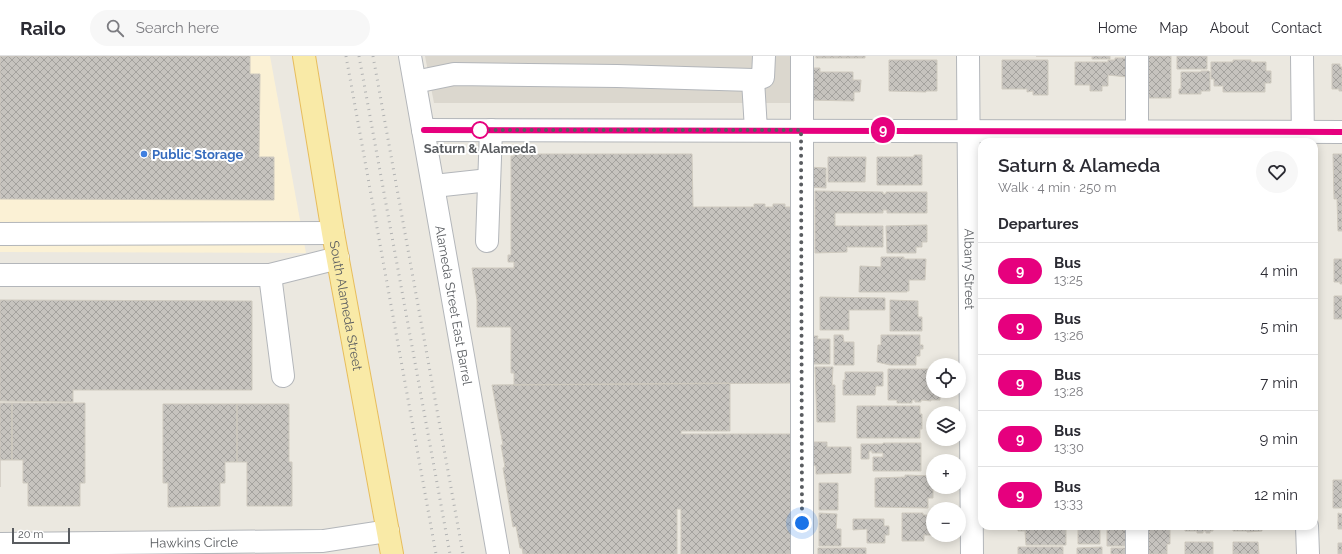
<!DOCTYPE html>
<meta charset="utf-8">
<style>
:root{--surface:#fff;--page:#f7f7f7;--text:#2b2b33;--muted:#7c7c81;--line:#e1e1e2}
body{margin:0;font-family:Raleway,sans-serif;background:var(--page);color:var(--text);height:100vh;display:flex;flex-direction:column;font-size:15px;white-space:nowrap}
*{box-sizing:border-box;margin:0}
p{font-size:13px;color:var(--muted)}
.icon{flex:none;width:22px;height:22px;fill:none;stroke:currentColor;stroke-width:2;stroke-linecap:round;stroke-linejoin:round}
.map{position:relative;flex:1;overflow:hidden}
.sheet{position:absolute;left:978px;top:82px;width:340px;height:392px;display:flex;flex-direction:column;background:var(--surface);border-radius:12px;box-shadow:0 2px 10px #0003}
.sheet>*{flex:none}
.badge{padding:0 8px;border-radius:13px;font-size:14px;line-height:26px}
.tools{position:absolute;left:926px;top:302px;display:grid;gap:8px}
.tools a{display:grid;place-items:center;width:40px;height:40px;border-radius:50%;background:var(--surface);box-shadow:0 2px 10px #0003;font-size:20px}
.scale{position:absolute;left:12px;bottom:10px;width:58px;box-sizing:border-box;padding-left:4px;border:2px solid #595c60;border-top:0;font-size:11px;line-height:14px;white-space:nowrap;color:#595c60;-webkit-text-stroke:3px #fff;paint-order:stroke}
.you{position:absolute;width:20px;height:20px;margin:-10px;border:3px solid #fff;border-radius:50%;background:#1a73e8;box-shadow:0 0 0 6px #1a73e833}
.map>.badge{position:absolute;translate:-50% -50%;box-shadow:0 0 0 2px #fff}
h2{padding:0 20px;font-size:15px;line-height:36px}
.round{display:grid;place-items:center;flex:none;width:42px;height:42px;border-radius:21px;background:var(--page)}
.summary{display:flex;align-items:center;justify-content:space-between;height:68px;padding:0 20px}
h1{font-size:19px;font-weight:600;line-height:30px}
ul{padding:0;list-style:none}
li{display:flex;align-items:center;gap:12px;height:56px;padding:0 20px;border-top:1px solid var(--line)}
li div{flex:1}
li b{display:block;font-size:15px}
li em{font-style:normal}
li .badge{min-width:44px;font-weight:700;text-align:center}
header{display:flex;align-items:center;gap:24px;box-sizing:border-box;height:56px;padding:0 20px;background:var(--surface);border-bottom:1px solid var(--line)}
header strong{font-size:19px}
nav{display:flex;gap:22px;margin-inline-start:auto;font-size:14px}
.search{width:280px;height:36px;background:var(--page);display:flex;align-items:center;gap:10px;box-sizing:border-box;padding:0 14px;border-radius:22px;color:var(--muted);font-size:15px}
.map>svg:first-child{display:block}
.commercial{fill:#fbf1d5}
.education{fill:#dbd7ce}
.building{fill:url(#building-cross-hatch);stroke:#cfcabf}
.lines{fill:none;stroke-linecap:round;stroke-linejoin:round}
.minor-casing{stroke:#b3b6ba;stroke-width:24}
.major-casing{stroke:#e7bd5d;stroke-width:24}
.minor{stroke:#fff;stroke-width:22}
.major{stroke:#f9eaa7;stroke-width:22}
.rail{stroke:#b1b2b2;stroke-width:3;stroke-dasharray:1 5;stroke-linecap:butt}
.line-casing{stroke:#fff;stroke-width:9}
.line{stroke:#e6007e;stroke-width:6}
.walk{stroke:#595c60;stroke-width:4;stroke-dasharray:0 7.2}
.stop-dot{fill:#fff;stroke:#e6007e;stroke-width:2}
.shop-dot{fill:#3f7fe0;stroke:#fff;stroke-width:1.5}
.labels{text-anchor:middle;stroke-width:4;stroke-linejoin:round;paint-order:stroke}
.stop-label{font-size:13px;font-weight:bold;fill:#595c60;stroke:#fff}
.shop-label{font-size:13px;font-weight:bold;fill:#366cbe;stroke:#fff;text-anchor:start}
.street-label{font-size:13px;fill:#595c60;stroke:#fff}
</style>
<header>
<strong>Railo</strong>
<div class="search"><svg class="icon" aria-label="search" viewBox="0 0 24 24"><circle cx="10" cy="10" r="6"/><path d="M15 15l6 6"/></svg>Search here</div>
<nav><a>Home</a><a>Map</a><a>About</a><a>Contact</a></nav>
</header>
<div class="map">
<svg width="1342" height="498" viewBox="0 0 1342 498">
<defs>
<pattern id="building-cross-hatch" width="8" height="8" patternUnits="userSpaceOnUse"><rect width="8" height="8" fill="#c6c3be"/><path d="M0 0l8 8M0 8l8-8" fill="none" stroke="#a4a29e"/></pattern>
</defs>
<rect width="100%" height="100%" fill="#ebe8e0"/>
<path class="commercial" d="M0 0H270L306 197 0 196Z"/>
<path class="education" d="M425 0H794V47H434Z"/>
<path class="building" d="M0 0H250V18H260L259 101H274V144L0 143Z
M816 0H865V2H816Z
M1036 0H1110V3H1092V0Z
M1145 0H1171V42H1143Z
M1177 0H1207V13H1177Z
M1115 2H1127V21L1108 19V30H1102V35H1090V29H1075V6H1108V4H1115Z
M889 4H937V35H926V36L889 35Z
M1002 4H1048V39H1033V35L1027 36V33H1002Z
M1233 4H1251V6H1266V15H1271V27H1265V36H1223V30H1214V23H1211V6H1233Z
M1332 8H1340V11H1342V35H1339V33H1332Z
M808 12H820V16H853V24H861L860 36H854V45L808 44Z
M1201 15H1209L1210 16V35H1201V38H1179V33H1181V16H1201Z
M514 98H692L693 151H754V148H765V151H773V148H785V151H794L795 327 514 329V317H511V271H477V244L472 212H514V206H508V199H511V100H514Z
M1333 98H1342V175H1338L1337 143H1334Z
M914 99H922V129H877V101H914Z
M828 101H866L865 126H828Z
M808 111 826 112V132L807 131Z
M815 135 883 136V138H886V136H927V157H887V154H883V157H835V170H883V191H847V196L815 197Z
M927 169V186H922V191H916V197H887L886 170Z
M881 201H904V203H926L925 224H909V235H907V236H859L860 210 881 211Z
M1334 203H1342V228H1340V226H1334Z
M1334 240H1342V263H1334Z
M820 241 885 242V254H849V274H820Z
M0 244 252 245V334H73V346L0 345Z
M890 244 918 245V261H922V275H890Z
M834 279H843L844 286H854V309H834Z
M881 279H920V289H923V293H920V300H916V309H890L877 306 878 289H881Z
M811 280H818L817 283H830V308H811Z
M815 311H833L832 329H835V366H817Z
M888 313H933V335H940V344H931V345L921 344V346H915V344H912V347H897V344H888Z
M845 316H883V330H876L875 339H843V324H845Z
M730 327V375H681V378H793V498H681V453H677V498H523L522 492H520L516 470 513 471 503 412 505 411 501 389H503L492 329Z
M0 347H12V404H0V431Z
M12 347H85V427H80V450H28V427H23V404H12Z
M163 348H237V406H225V427H220V450L168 451V427H163Z
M237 348H289V406H292V450H247V406H237Z
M857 350H920V358H922V373H920V382H857Z
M812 386H827V391H851V417L816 418V410L812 409Z
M883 387H921V415H873V401H883V397H872V395H869V403H861V388H883Z
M905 419 933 420V442H928V452L875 451V422L905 421Z
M1333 424H1342V452H1333Z
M819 427H838V454H819Z
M819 457 837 458 836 473H841V490H819Z
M902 457H923V459H933V479H924V485H902Z
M1338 457 1342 458V473H1338Z
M853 463H884V470H889V479H885V487H867V473L853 474Z
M1018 470H1066V489H1026L1025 475H1018Z
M1078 470H1100V488H1078Z
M1107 470H1127V490H1107Z
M1146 470H1170V488H1167V498H1146Z
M1185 470H1213V475H1210V477H1206V475H1203V477H1197V475H1185Z
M1233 470H1262V475L1247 476V475H1233Z
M1185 486H1213V498H1185Z
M1233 486H1258L1259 498H1233Z
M1338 487H1342V498H1338Z
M1018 491H1063V498H1018Z
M1102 491V498H1077V492Z
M818 492H866V498H818Z
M1111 492H1126L1127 498H1111Z"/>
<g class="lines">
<defs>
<g id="minor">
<path id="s1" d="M410 0 498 498"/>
<path id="s2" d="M968 0 972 498"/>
<path d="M1137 0V86"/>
<path d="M1302 0 1303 86"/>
<path d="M753 24 763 21 764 0"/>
<path d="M415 26 454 18 617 20 753 24 756 74"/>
<path d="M423 74 1342 76"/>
<path d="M434 130 489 124"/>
<path d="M0 178 333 177"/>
<path d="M487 185 491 74"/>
<path d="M0 219H270L338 202"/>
<path d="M270 219 283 320"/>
<path d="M1137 470V498"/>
<path d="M1307 470 1308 498"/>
<path id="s3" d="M0 488 323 485 388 475"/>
<path d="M802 498V0"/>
</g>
<g id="major">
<path id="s4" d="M304 0 333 177 392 498"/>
</g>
</defs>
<use href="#minor" class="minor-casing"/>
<use href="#major" class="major-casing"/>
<use href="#minor" class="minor"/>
<use href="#major" class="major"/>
<path class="rail" d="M346 0 436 498
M359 0 450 498
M373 0 463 498"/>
</g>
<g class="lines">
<defs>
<path id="line" d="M424 74 1342 76"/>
</defs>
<use href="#line" class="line-casing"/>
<use href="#line" class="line"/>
<path class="walk" d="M480 74H477H801L802 467"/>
</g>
<circle class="stop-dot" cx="480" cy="74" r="8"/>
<circle class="shop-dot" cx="144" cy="98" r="4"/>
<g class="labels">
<g class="stop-label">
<text x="480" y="97">Saturn &amp; Alameda</text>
</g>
<g class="shop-label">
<text x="152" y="103">Public Storage</text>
</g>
<g class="street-label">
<text dy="5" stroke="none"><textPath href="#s2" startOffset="213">Albany Street</textPath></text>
<text dy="5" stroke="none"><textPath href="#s4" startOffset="253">South Alameda Street</textPath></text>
<text dy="5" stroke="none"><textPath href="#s1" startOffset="253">Alameda Street East Barrel</textPath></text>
<text dy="5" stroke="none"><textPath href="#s3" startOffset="194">Hawkins Circle</textPath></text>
</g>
</g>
</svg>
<div class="tools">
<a><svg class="icon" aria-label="locate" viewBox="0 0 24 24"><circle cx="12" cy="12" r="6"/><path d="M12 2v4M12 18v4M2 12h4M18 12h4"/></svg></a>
<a><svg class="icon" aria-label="layers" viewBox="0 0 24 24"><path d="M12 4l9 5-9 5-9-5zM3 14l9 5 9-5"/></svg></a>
<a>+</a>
<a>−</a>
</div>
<div class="scale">20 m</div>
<div class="you" style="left:802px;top:467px"></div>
<b class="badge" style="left:883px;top:74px;background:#e6007e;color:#fff">9</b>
<section class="sheet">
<div class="summary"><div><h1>Saturn &amp; Alameda</h1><p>Walk · 4 min · 250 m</p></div><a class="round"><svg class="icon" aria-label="heart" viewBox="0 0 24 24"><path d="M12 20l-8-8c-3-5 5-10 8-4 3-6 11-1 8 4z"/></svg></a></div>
<h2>Departures</h2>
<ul>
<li><span class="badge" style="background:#e6007e;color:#fff">9</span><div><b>Bus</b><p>13:25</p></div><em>4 min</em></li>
<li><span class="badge" style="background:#e6007e;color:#fff">9</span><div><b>Bus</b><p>13:26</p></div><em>5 min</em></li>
<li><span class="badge" style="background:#e6007e;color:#fff">9</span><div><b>Bus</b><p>13:28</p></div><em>7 min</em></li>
<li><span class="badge" style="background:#e6007e;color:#fff">9</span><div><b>Bus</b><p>13:30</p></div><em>9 min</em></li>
<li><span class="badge" style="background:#e6007e;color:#fff">9</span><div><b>Bus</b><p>13:33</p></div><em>12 min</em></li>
</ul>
</section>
</div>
